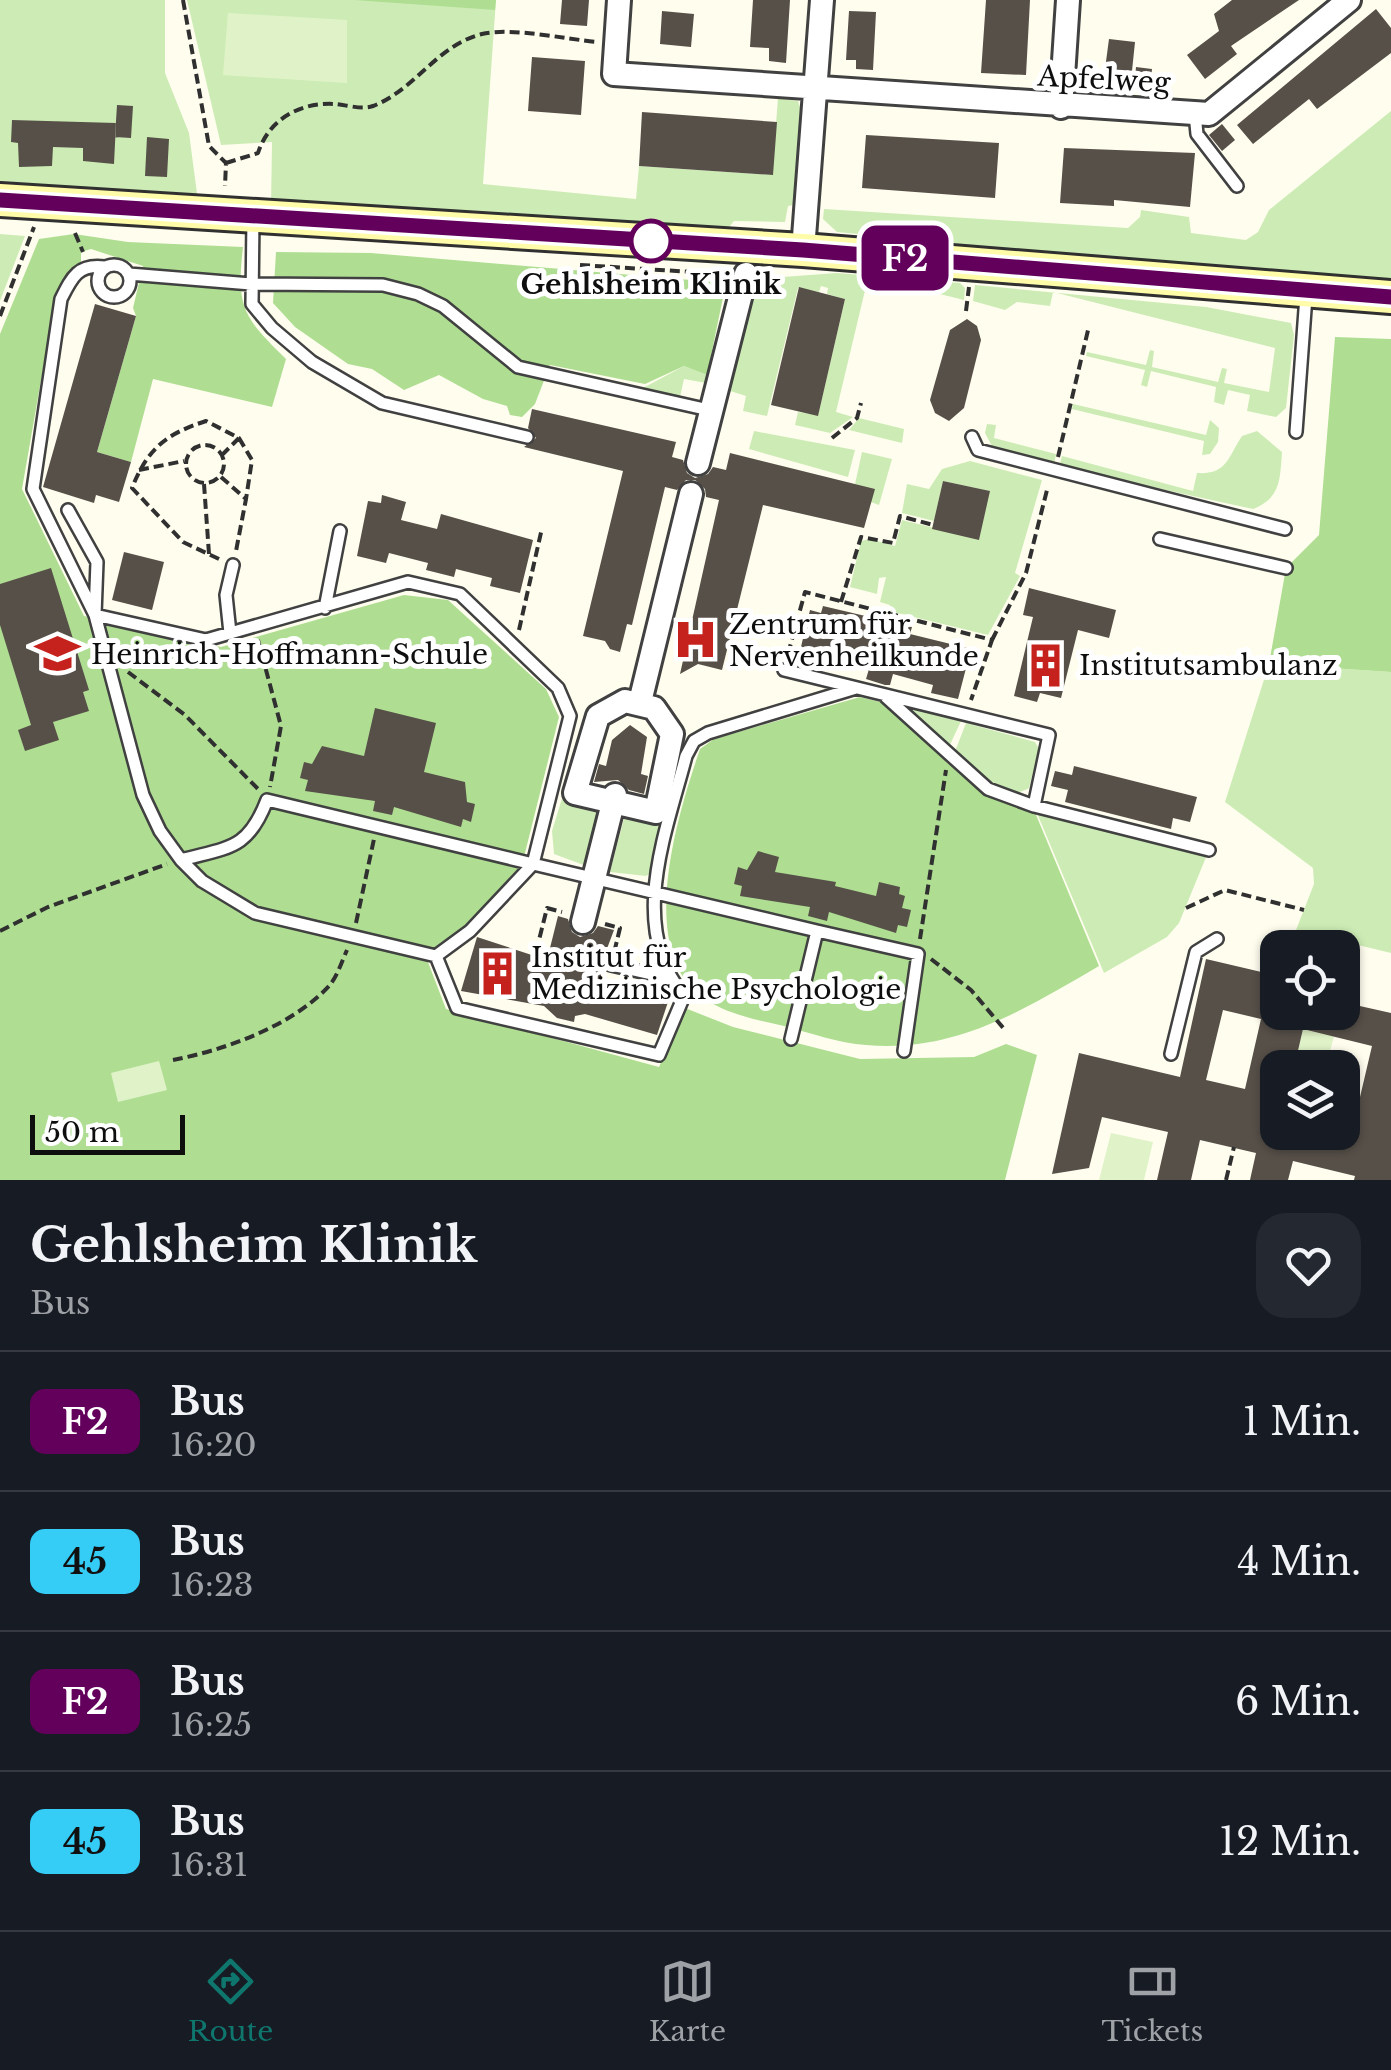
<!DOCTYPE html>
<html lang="de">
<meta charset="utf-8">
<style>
:root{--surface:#171b24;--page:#242831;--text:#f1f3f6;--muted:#9ea1a6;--line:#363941;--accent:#0f766e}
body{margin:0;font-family:"Libre Baskerville",serif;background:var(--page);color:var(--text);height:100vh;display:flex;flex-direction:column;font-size:38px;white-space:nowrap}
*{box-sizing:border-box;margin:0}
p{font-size:32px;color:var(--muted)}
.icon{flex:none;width:55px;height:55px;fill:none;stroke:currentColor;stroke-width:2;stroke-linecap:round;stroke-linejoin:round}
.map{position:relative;height:1180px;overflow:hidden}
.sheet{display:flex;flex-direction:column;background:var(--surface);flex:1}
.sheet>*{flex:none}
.badge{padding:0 20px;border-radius:15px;font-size:35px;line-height:65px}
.tools{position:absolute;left:1260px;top:930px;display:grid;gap:20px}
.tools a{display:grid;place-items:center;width:100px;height:100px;border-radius:20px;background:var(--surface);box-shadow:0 2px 8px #0004;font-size:50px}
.scale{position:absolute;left:30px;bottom:25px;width:155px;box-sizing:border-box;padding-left:10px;border:5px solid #0e0e0e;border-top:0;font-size:28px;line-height:35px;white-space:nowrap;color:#0e0e0e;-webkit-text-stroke:8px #fff;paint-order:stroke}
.map>.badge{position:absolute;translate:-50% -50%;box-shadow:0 0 0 5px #fff}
.round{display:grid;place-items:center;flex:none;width:105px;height:105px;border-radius:30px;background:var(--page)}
.head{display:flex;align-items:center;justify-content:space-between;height:170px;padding:0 30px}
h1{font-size:48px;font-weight:700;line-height:75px}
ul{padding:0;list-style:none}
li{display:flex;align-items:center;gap:30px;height:140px;padding:0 30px;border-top:2px solid var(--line)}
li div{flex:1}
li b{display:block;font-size:38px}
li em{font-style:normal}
li .badge{min-width:110px;font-weight:700;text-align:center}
.tab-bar{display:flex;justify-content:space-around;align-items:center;height:140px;border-top:2px solid var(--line);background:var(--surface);font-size:28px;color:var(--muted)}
.tab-bar a{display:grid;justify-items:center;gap:5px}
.tab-bar .on{color:var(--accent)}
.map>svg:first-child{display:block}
.green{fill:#cdecb5}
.forest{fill:#afde93}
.pitch{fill:#e0f3c8}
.building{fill:#575049;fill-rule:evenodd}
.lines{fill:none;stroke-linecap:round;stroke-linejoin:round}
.lane-casing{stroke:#414141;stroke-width:16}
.street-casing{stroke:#414141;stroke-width:28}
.secondary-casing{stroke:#303030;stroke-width:38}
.path{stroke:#303030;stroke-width:4;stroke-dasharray:10 5;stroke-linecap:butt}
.lane{stroke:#fff;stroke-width:11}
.street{stroke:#fff;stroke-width:22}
.secondary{stroke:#fffca9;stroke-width:32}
.line-casing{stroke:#fff;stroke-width:22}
.line{stroke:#62005b;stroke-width:15}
.stop-dot{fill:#fff;stroke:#62005b;stroke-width:5}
.labels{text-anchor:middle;stroke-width:10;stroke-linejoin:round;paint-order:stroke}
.street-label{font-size:28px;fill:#0e0e0e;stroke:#fff}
.stop-label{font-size:28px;font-weight:bold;fill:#0e0e0e;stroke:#fff}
.poi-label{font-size:28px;fill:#0e0e0e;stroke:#fff;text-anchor:start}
</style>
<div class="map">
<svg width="1391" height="1180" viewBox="0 0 1391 1180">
<rect width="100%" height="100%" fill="#fffdee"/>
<path class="green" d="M0 0H165V73L189 133 198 201 0 186Z
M187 0H496L483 184 636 199 639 166 772 175 778 98 798 101 803 117 794 205 788 206 785 222 734 221 729 227 649 222 648 229 271 206 272 142 221 145Z
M1391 111V286L837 232 823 219 824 209 1128 228 1140 217 1141 210 1189 217 1191 233 1246 240 1258 232 1269 210Z
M0 234 25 236 0 301Z
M837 273 960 283 965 288 964 300 887 281 885 288 867 282 836 412 853 417 830 433 795 425 798 412 818 415 845 299 827 294 828 288 821 286 819 292 798 288 767 416 743 411 746 396 727 390 749 297 769 284V278Z
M975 285 1206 307 1291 323 1294 335 1286 408 1276 417 1247 411 1250 395 1228 390 1224 405 1214 402 1216 387 1151 371 1147 387 1141 385 1145 370 1086 356 1087 352 1146 365 1150 350 1154 351 1152 367 1218 382 1222 368 1227 369 1224 383 1269 392 1275 348 1053 292 1050 306 1017 302 1005 310 973 301Z
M684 366 707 375 706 383 684 379 680 397 643 388Z
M1073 404 1206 435 1210 420 1219 428 1218 442 1210 454 1202 455 1204 441 1072 409Z
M859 418 904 429 902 443 849 430Z
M987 424 996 425 994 438 1056 454 1054 465 994 450 985 433Z
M754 431 855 450 848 477 749 449Z
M1257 431 1282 452C1280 479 1281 498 1253 509L1059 467 1062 456 1193 491 1197 473C1227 475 1228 457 1242 436Z
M862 452 892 459 879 505 868 501 873 490 855 484Z
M970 461 1042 480 1015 573 1020 576 988 635 889 611 890 605 880 602 886 577 879 578 877 594 850 587 861 541 870 539 895 546 902 520 979 539 989 491 943 481 934 521 902 513 907 484 929 489 942 469Z
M1269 664 1391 672V953L1296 930 1314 884 1313 868 1225 802Z
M903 706 961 721 948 749Z
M966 723 1035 742 1039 749 1029 788C1001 805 973 771 954 754Z
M563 795 603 805 589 867 554 854 552 831Z
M1034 806 1209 850 1179 923 1167 937 1104 973Z
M626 811 665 820 654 871 646 876 610 872Z"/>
<path class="forest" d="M354 0H496L495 10Z
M74 234 128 242 243 247C236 308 243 317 286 359L272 407 153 379 131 462 97 452 136 316 133 308 143 266 91 249 81 252V263L56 294 22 489 84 616 221 647 404 595 448 600 546 689 559 717 522 865 460 931 426 957 446 1009 659 1067 685 1008 733 1027 860 1059 974 1057 1006 1044 1037 1055 1005 1180H0V334L39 239Z
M276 252 371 253 726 283 707 375 684 366 645 384 550 365 535 404 522 417 510 415 507 406 483 399 439 375 404 390 372 369 348 364 295 327 273 303Z
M1335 337 1391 339V672L1269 664 1286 568 1319 535Z
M860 697 884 703 994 798 1034 810 1099 966C1025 1009 956 1053 866 1045 838 1043 811 1033 784 1026 758 1020 729 1015 705 999 634 952 678 814 700 749L714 739Z"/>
<path class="pitch" d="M228 13 347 20V83L223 75Z
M1303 1029 1334 1036 1326 1067 1294 1068Z
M159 1061 167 1090 118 1102 111 1073Z
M1111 1133 1153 1142 1144 1180H1099Z"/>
<path class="building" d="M562 0H589L587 26 560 24Z
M753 0H790L786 63 769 61V48L750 47Z
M986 0H1030L1026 75 981 73Z
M1232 0H1299L1231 46 1237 54 1205 79 1187 55 1219 31 1214 14Z
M1376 9 1391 28V53L1317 109 1309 99 1253 144 1237 125Z
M662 11 694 14 691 47 660 44Z
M849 11 876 12 873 70 856 69V60H846Z
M1109 39 1135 42 1132 71 1105 69Z
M532 57 585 61 581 115 528 111Z
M1136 67 1152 69 1150 89 1134 88Z
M117 105 133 106 131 138 115 137Z
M642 112 777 122 773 175 639 166Z
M12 120 116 123 114 164 83 161V148L53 147 52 166 19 167 18 143 11 142Z
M1222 124 1235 140 1222 151 1209 135Z
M866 135 999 143 995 198 862 188Z
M147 137 169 139 167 177 145 176Z
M1064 148 1195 153 1190 207 1114 200V206L1060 203Z
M799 287 845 299 818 416 771 405Z
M95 304 136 316 97 452 131 462 119 502 96 495 94 503 43 487Z
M967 319 977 326 981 340 964 408 949 421 935 413 930 400 950 330Z
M532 409 676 442 672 457 683 460 687 473 695 478 708 474 713 467 726 470 730 453 875 489 864 528 763 505 722 670 698 664 680 674 719 500 706 497 705 489 695 480H686L677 490 665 487 632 625 627 624 620 652 610 649 605 641 583 636 623 471 524 447 536 438 528 428Z
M943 481 990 491 979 540 932 529Z
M382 495 406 502 401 520 437 529 441 514 533 540 520 593 490 586 492 578 456 569 454 577 426 570 428 563 389 553 386 563 357 556 368 501 381 503Z
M124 552 164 562 152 610 112 600Z
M51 568 89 690 83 692 89 711 53 722 59 740 25 751 18 730 31 725 0 625V584Z
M1029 588 1116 610 1109 638 1078 630 1061 698 1040 693 1037 702 1014 696 1033 617 1023 615Z
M823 606 912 627 910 634 971 649 958 699 931 693 933 685 893 674 890 685H885L866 679 869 669 827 658 824 666 798 659 810 610 821 613Z
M375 708 436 723 424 772 465 782 467 802 475 804 471 822 463 819 461 827 394 807 392 815 373 811 375 801 305 791 308 780 300 778 304 762 312 764 322 746 364 756Z
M630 725 647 737 641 774 648 776 644 794 629 790 618 780 594 782 599 764 606 766 612 740Z
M1074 766 1197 797 1190 822 1173 818 1171 829 1065 802 1068 790 1051 786 1055 771 1072 775Z
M758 851 779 857 775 872 836 882 835 886 876 896 879 882 900 887 899 894 905 896 902 908 911 910 907 927 898 925 896 933 829 912 827 921 808 916 810 907 740 896 742 886 734 884 738 867 747 870Z
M558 916 568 919 572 932 580 937 593 933 598 926 614 930 602 962 600 989 633 997 637 981 671 993 657 1035 585 1014 575 1016 574 1022 557 1018 544 1006 461 991 477 937 547 960Z
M1206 959 1278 976V1012H1342V1002L1391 1013V1180H1354L1355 1176 1293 1161 1288 1180H1250L1256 1153 1200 1140 1191 1180H1157L1168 1132 1102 1117 1089 1168 1052 1174 1079 1053 1180 1077ZM1223 1010 1261 1019 1245 1089 1206 1080ZM1303 1029 1372 1046 1356 1114 1342 1111V1132H1278V1068H1294Z"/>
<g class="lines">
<defs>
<path id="lane" d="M1195 114 1197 134 1237 186
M253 217 252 304 272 328 312 362 382 403 527 437
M98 281a16 16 0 1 1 32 0a16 16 0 1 1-32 0Z
M104 267C78 264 72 277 61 299L33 489 95 615 206 640 408 582 460 594 558 688 570 716 533 864 817 931
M129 274 251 284 383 285 418 294 443 306 518 367 709 410
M1296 432 1306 296
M972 437 978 450 1285 529
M68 510 97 562 95 615 143 795 160 831 181 860 202 881 255 913 436 956 470 931 533 864 267 800C248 850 229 847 181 860
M1160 539 1286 568
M325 608 340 531
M230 633 226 595 233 565
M784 670 1049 735 1034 806 1209 850
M886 697 988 789 1034 806
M436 956 457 1008 659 1055 684 996C627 927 666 833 686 756L694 741 708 733 856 688
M611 965 669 978
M791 1039 817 931 918 954 904 1051
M1171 1054 1196 952 1217 939"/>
<path id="street" d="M619 0 614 74 1209 114 1349 0
M1061 107 1068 0
M803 250 822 0
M698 463 746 274
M625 701 654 708 672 734 656 812 575 793 598 716Z
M640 702 691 494
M583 922 615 795"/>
<path id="secondary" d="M0 200 803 250 1391 297"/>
</defs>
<use href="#lane" class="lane-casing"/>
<use href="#street" class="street-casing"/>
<use href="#secondary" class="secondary-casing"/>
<path class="path" d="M183 0 209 146 226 163 225 186
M226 163 258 153C269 119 300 102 335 104 347 105 362 110 373 106 415 90 437 45 482 34 511 27 565 39 597 42
M75 233 83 252
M580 265 725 274
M966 311 969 287
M0 316 34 227
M239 438 252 460 246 499
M832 438 857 418 861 403
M186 464a19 19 0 1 1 38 0a19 19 0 1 1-38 0Z
M1058 457 1089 326
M139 470 184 461
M221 477 246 499 236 551
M204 484 209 554
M219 559 183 542 132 488C148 448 166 434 206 421L239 438 223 454
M841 602 861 537 893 543 900 516 933 525
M519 630 542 528
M258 640 281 726 270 787
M992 640 1026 573 1048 486
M788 654 805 592 992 640 971 700
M128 672 185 715 258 789
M1186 908 1225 890 1304 910
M356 923 374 839
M605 924 620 928 614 953
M0 931 48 907 167 864
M920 939 946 770
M536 952 547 908 562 912
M931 959 971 990 1005 1030
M173 1060C225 1050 292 1026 329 986 337 977 342 961 347 950
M1226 1180 1234 1147"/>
<use href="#lane" class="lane"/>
<use href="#street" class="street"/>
<use href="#secondary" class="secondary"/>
</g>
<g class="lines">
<defs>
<path id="line" d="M0 200 803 250 1391 297"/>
</defs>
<use href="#line" class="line-casing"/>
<use href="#line" class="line"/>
</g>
<defs>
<symbol id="hospital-bare" viewBox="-9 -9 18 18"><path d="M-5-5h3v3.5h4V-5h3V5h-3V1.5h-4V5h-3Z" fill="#c6221d" stroke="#fff" stroke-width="2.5" paint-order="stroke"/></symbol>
<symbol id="school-bare" viewBox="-9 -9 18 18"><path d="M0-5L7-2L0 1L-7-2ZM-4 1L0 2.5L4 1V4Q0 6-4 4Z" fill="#c6221d" stroke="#fff" stroke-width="2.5" paint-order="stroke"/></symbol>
<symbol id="building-bare" viewBox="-9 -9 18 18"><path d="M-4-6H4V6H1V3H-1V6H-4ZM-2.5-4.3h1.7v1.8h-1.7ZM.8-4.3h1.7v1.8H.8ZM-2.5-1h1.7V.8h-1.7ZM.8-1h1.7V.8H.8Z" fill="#c6221d" stroke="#fff" stroke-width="2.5" paint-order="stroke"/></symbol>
</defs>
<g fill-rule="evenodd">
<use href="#hospital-bare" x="664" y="608" width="63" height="63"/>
<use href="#school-bare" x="26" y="622" width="63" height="63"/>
<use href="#building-bare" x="1014" y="634" width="63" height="63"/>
<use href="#building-bare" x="466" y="942" width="63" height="63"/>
</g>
<circle class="stop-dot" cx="651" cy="241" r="20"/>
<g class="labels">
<g class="street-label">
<text transform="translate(1104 79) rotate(3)" y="10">Apfelweg</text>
</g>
<g class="stop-label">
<text x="651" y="294">Gehlsheim Klinik</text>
</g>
<g class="poi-label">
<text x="729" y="634">Zentrum für<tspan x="729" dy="32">Nervenheilkunde</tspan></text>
<text x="91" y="664">Heinrich-Hoffmann-Schule</text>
<text x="1079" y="675">Institutsambulanz</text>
<text x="531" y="967">Institut für<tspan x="531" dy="32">Medizinische Psychologie</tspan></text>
</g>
</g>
</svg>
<div class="tools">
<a><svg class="icon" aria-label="locate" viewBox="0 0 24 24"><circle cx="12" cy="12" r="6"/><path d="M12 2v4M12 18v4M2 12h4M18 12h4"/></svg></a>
<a><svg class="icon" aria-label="layers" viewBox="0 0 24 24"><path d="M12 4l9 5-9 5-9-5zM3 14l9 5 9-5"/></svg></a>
</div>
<div class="scale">50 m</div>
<b class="badge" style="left:905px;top:258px;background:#62005b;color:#fff">F2</b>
</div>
<section class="sheet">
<div class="head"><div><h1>Gehlsheim Klinik</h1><p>Bus</p></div><a class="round"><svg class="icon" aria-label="heart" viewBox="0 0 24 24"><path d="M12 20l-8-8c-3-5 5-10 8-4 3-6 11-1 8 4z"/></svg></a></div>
<ul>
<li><span class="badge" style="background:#62005b;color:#fff">F2</span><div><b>Bus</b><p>16:20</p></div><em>1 Min.</em></li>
<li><span class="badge" style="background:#35ccf6;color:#111">45</span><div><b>Bus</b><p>16:23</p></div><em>4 Min.</em></li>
<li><span class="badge" style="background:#62005b;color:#fff">F2</span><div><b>Bus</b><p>16:25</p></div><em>6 Min.</em></li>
<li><span class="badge" style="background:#35ccf6;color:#111">45</span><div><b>Bus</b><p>16:31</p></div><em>12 Min.</em></li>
</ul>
</section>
<nav class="tab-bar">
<a class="on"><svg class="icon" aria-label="directions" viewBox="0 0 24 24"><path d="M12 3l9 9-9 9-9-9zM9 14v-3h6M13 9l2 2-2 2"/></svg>Route</a>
<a><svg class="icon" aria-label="map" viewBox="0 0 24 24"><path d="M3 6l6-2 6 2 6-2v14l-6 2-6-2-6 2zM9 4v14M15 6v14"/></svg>Karte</a>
<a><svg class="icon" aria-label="tickets" viewBox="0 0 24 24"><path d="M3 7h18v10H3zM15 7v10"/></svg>Tickets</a>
</nav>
